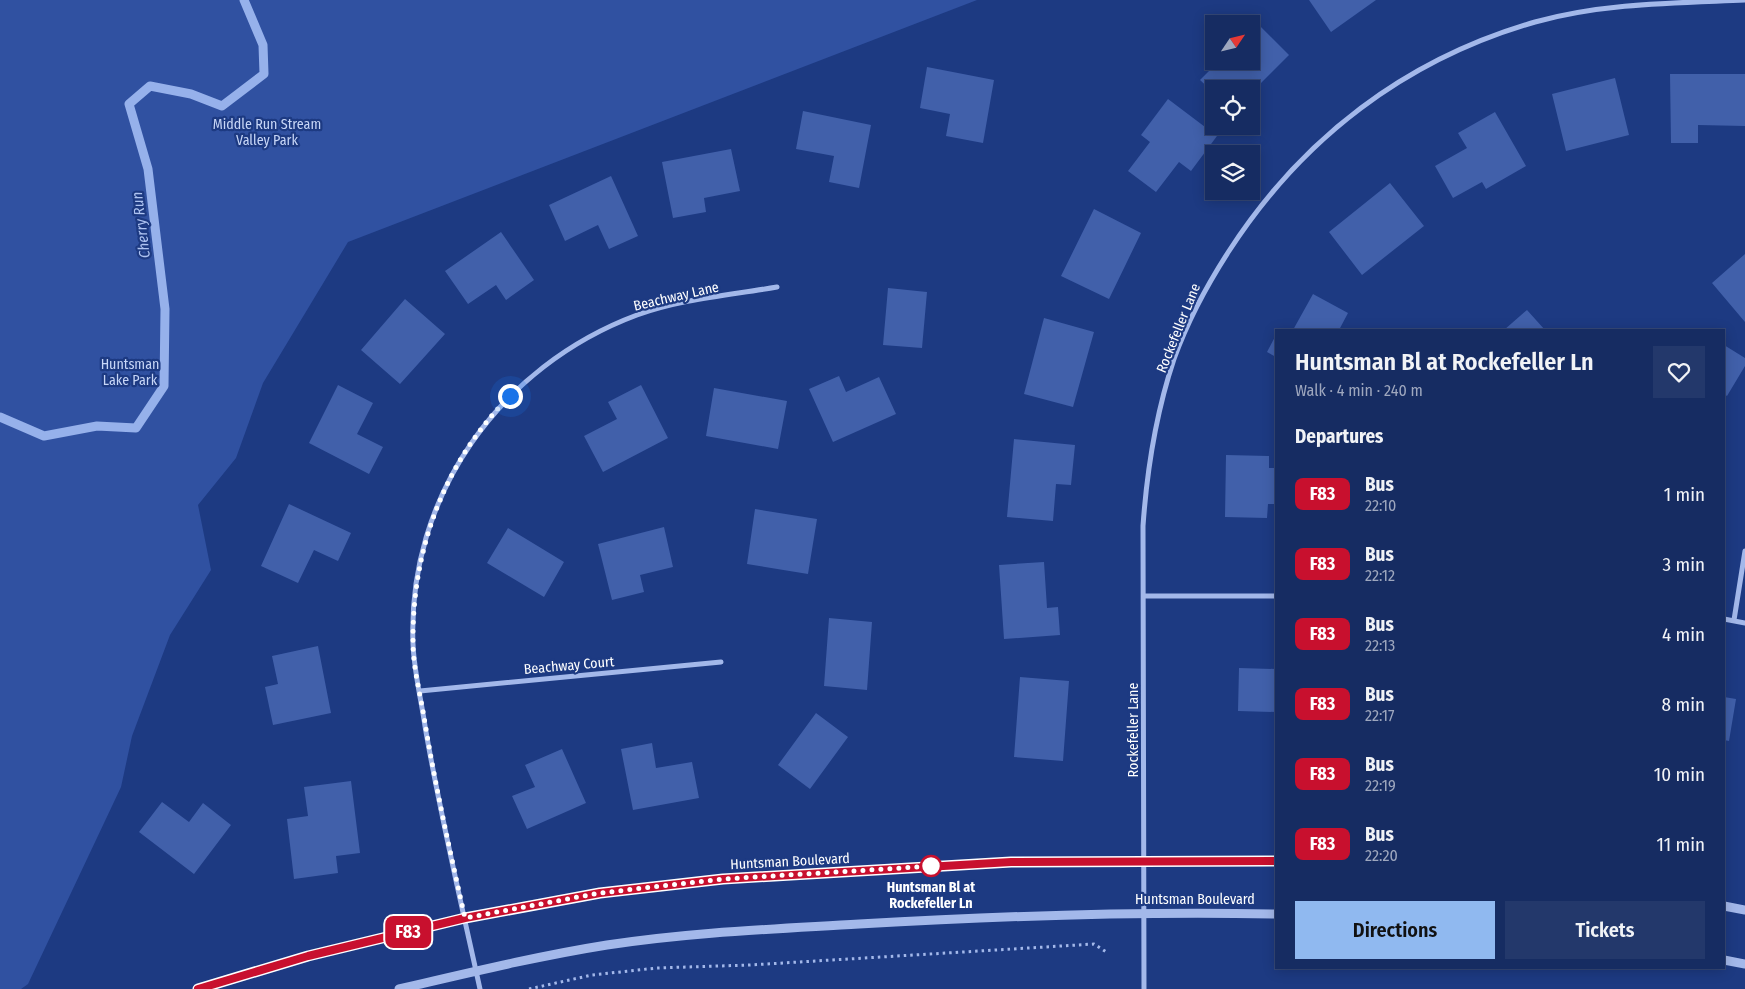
<!DOCTYPE html>
<meta charset="utf-8">
<style>
:root{--surface:#162c62;--page:#23386b;--text:#f1f3f6;--muted:#9ea7be;--line:#354877;--accent:#90b9f0}
body{margin:0;font-family:"Fira Sans Condensed",sans-serif;background:var(--page);color:var(--text);height:100vh;display:flex;flex-direction:column;font-size:19px;white-space:nowrap}
*{box-sizing:border-box;margin:0}
p{font-size:16px;color:var(--muted)}
.icon{flex:none;width:28px;height:28px;fill:none;stroke:currentColor;stroke-width:2;stroke-linecap:round;stroke-linejoin:round}
.map{position:relative;flex:1;overflow:hidden}
.drawer{position:absolute;left:1275px;top:329px;width:450px;height:640px;display:flex;flex-direction:column;background:var(--surface);border-radius:0px;box-shadow:0 2px 12px #0003,0 0 0 1px var(--line)}
.drawer>*{flex:none}
.badge{padding:0 10px;border-radius:8px;font-size:18px;line-height:32px}
.needle{width:32px;rotate:55deg}
.buttons{position:absolute;left:1205px;top:15px;display:grid;gap:10px}
.buttons a{display:grid;place-items:center;width:55px;height:55px;border-radius:0px;background:var(--surface);box-shadow:0 2px 12px #0003,0 0 0 1px var(--line);font-size:25px}
.you{position:absolute;width:25px;height:25px;margin:-12px;border:4px solid #fff;border-radius:50%;background:#1a73e8;box-shadow:0 0 0 8px #1a73e833}
.map>.badge{position:absolute;translate:-50% -50%;box-shadow:0 0 0 2px #fff}
h2{padding:0 20px;font-size:19px;line-height:45px}
.round{display:grid;place-items:center;flex:none;width:52px;height:52px;border-radius:0px;background:var(--page)}
.summary{display:flex;align-items:center;justify-content:space-between;height:85px;padding:0 20px}
h1{font-size:24px;font-weight:600;line-height:38px}
.cta{display:flex;gap:10px;margin-top:auto;padding:10px 20px}
.cta a{flex:1;height:58px;border-radius:0px;background:var(--accent);color:#111;font-size:20px;font-weight:600;line-height:58px;text-align:center}
.cta a+a{background:var(--page);color:var(--text)}
ul{padding:0;list-style:none}
li{display:flex;align-items:center;gap:15px;height:70px;padding:0 20px}
li div{flex:1}
li b{display:block;font-size:19px}
li em{font-style:normal}
li .badge{min-width:55px;font-weight:700;text-align:center}
.map>svg:first-child{display:block}
.green{fill:#3051a1}
.lines{fill:none;stroke-linecap:round;stroke-linejoin:round}
.stream{stroke:#96b1eb;stroke-width:9}
.building{fill:#4160aa}
.path{stroke:#a3b8ea;stroke-width:3;stroke-dasharray:2.5 4;stroke-linecap:butt}
.minor{stroke:#a3b8ea;stroke-width:5}
.tertiary{stroke:#a3b8ea;stroke-width:9}
.line-casing{stroke:#fff;stroke-width:11}
.line{stroke:#c8102e;stroke-width:8}
.walk{stroke:#fff;stroke-width:5;stroke-dasharray:0 9}
.stop-dot{fill:#fff;stroke:#c8102e;stroke-width:2.5}
.labels{text-anchor:middle;stroke-width:4.5;stroke-linejoin:round;paint-order:stroke}
.park-label{font-size:14px;fill:#c7d6f7;stroke:#1d3a82}
.street-label{font-size:14px;fill:#fff;stroke:#1d3a82}
.stop-label{font-size:14px;font-weight:bold;fill:#fff;stroke:#1d3a82}
.water-label{font-size:15px;font-style:italic;fill:#aec3f1;stroke:#1d3a82}
</style>
<div class="map">
<svg width="1745" height="989" viewBox="0 0 1745 989">
<rect width="100%" height="100%" fill="#1d3a82"/>
<path class="green" d="M0 0H977L348 242 263 383 236 458 198 505 211 570 170 635 132 736 121 787 28 984 21 989H0Z"/>
<g class="lines">
<path class="stream" d="M0 417 44 436 97 426 136 428 164 386 165 309 148 169 129 104 150 86 191 94 222 106 264 74 263 45 244 0"/>
</g>
<path class="building" d="M1309 0H1376L1331 32Z
M1257 23 1289 55 1251 93V89H1214V93L1200 80 1219 61H1251V29Z
M927 67 994 80 983 143 946 136 950 114 920 108Z
M1670 74H1745V126L1698 125V143H1671Z
M1615 78 1629 135 1566 151 1552 94Z
M1168 99 1217 136 1191 171 1179 162 1156 192 1128 171 1150 142 1141 135Z
M803 111 871 125 859 188 829 182 834 156 796 149Z
M1495 112 1526 166 1486 189 1482 182 1453 198 1435 166 1467 148 1458 133Z
M731 149 740 191 704 198 706 212 673 218 662 162Z
M611 176 638 236 609 249 598 225 565 241 549 205Z
M1390 183 1424 226 1362 275 1329 232Z
M1094 209 1141 233 1109 299 1061 276Z
M501 232 534 280 506 300 496 285 468 304 445 271Z
M1745 254V322L1712 283Z
M888 288 927 292 922 348 883 345Z
M1313 294 1348 313 1339 330H1293Z
M405 299 445 334 400 384 361 350Z
M1527 310 1545 330H1504Z
M1044 318 1094 332 1073 407 1024 394Z
M1276 335V357L1267 352Z
M1724 345 1745 358V366L1727 396 1724 394Z
M839 376 846 392 879 377 896 414 833 442 809 389Z
M338 385 373 403 357 434 383 447 369 474 309 443Z
M641 385 668 438 603 472 584 436 617 419 608 402Z
M714 388 787 401 778 449 706 436Z
M1014 439 1075 445 1071 485 1056 484 1053 521 1007 517Z
M1226 455 1269 456V468H1276V504H1268L1267 518 1225 517Z
M289 504 351 533 338 561 314 550 298 583 261 566Z
M755 509 817 519 808 574 747 564Z
M664 527 673 567 640 575 644 592 612 600 598 544Z
M508 528 564 562 544 597 487 563Z
M1044 562 1047 608 1058 607 1060 635 1004 639 999 565Z
M829 618 872 622 867 690 824 686Z
M318 646 331 713 273 725 265 687 278 684 272 656Z
M1239 668 1276 669V712L1238 711Z
M1020 677 1069 681 1063 761 1014 757Z
M1724 697 1736 699 1729 741 1724 740Z
M816 713 848 737 810 789 778 765Z
M652 743 656 768 692 762 699 798 633 810 621 749Z
M562 749 586 803 527 829 512 796 535 787 525 765Z
M351 781 360 853 336 856 338 873 294 879 287 819 308 816 304 787Z
M162 802 189 822 203 803 231 825 194 874 139 832Z"/>
<g class="lines">
<path class="path" d="M529 989 592 975 657 968 750 965 1094 944 1108 953"/>
<path class="minor" d="M1144 596H1276
M1724 619 1745 623
M1734 620 1745 551
M420 691 721 662
M480 989C461 902 440 814 425 726 421 699 414 671 413 644 407 496 500 366 637 315 681 299 731 295 777 287
M1144 989 1143 526C1147 469 1156 413 1174 359 1188 320 1207 285 1229 251 1302 138 1406 59 1535 22 1603 3 1675 3 1745 0"/>
<path class="tertiary" d="M1724 906 1745 910
M1724 960 1745 964
M198 989 308 956 465 918 599 893 723 879 1011 862 1276 861
M399 989C468 973 538 956 607 945 691 932 776 929 859 924 999 916 1137 911 1276 914"/>
</g>
<g class="lines">
<defs>
<path id="line" d="M198 989 308 956 465 918 600 893 723 879 1011 862 1276 861"/>
</defs>
<use href="#line" class="line-casing"/>
<use href="#line" class="line"/>
<path class="walk" d="M510 396C444 462 412 550 413 642 413 667 420 693 424 717 435 785 450 851 465 918L600 893 723 879 934 866H931"/>
</g>
<circle class="stop-dot" cx="931" cy="866" r="10"/>
<g class="labels">
<g class="park-label">
<text x="267" y="129">Middle Run Stream<tspan x="267" dy="16">Valley Park</tspan></text>
<text x="130" y="369">Huntsman<tspan x="130" dy="16">Lake Park</tspan></text>
</g>
<g class="street-label">
<text transform="translate(676 296) rotate(-13)" y="5">Beachway Lane</text>
<text transform="translate(1178 328) rotate(-68)" y="5">Rockefeller Lane</text>
<text transform="translate(569 665) rotate(-5)" y="5">Beachway Court</text>
<text transform="translate(1133 730) rotate(-90)" y="5">Rockefeller Lane</text>
<text transform="translate(790 861) rotate(-3)" y="5">Huntsman Boulevard</text>
<text x="1195" y="904">Huntsman Boulevard</text>
</g>
<g class="stop-label">
<text x="931" y="892">Huntsman Bl at<tspan x="931" dy="16">Rockefeller Ln</tspan></text>
</g>
<g class="water-label">
<text transform="translate(141 225) rotate(-97)" y="5">Cherry Run</text>
</g>
</g>
</svg>
<div class="buttons">
<a><svg class="needle" viewBox="-14 -14 28 28"><path d="M0-13l5 13h-10z" fill="#e53935"/><path d="M0 13l5-13h-10z" fill="#9ea7be"/></svg></a>
<a><svg class="icon" aria-label="locate" viewBox="0 0 24 24"><circle cx="12" cy="12" r="6"/><path d="M12 2v4M12 18v4M2 12h4M18 12h4"/></svg></a>
<a><svg class="icon" aria-label="layers" viewBox="0 0 24 24"><path d="M12 4l9 5-9 5-9-5zM3 14l9 5 9-5"/></svg></a>
</div>
<div class="you" style="left:510px;top:396px"></div>
<b class="badge" style="left:408px;top:932px;background:#c8102e;color:#fff">F83</b>
<section class="drawer">
<div class="summary"><div><h1>Huntsman Bl at Rockefeller Ln</h1><p>Walk · 4 min · 240 m</p></div><a class="round"><svg class="icon" aria-label="heart" viewBox="0 0 24 24"><path d="M12 20l-8-8c-3-5 5-10 8-4 3-6 11-1 8 4z"/></svg></a></div>
<h2>Departures</h2>
<ul>
<li><span class="badge" style="background:#c8102e;color:#fff">F83</span><div><b>Bus</b><p>22:10</p></div><em>1 min</em></li>
<li><span class="badge" style="background:#c8102e;color:#fff">F83</span><div><b>Bus</b><p>22:12</p></div><em>3 min</em></li>
<li><span class="badge" style="background:#c8102e;color:#fff">F83</span><div><b>Bus</b><p>22:13</p></div><em>4 min</em></li>
<li><span class="badge" style="background:#c8102e;color:#fff">F83</span><div><b>Bus</b><p>22:17</p></div><em>8 min</em></li>
<li><span class="badge" style="background:#c8102e;color:#fff">F83</span><div><b>Bus</b><p>22:19</p></div><em>10 min</em></li>
<li><span class="badge" style="background:#c8102e;color:#fff">F83</span><div><b>Bus</b><p>22:20</p></div><em>11 min</em></li>
</ul>
<div class="cta"><a>Directions</a><a>Tickets</a></div>
</section>
</div>
